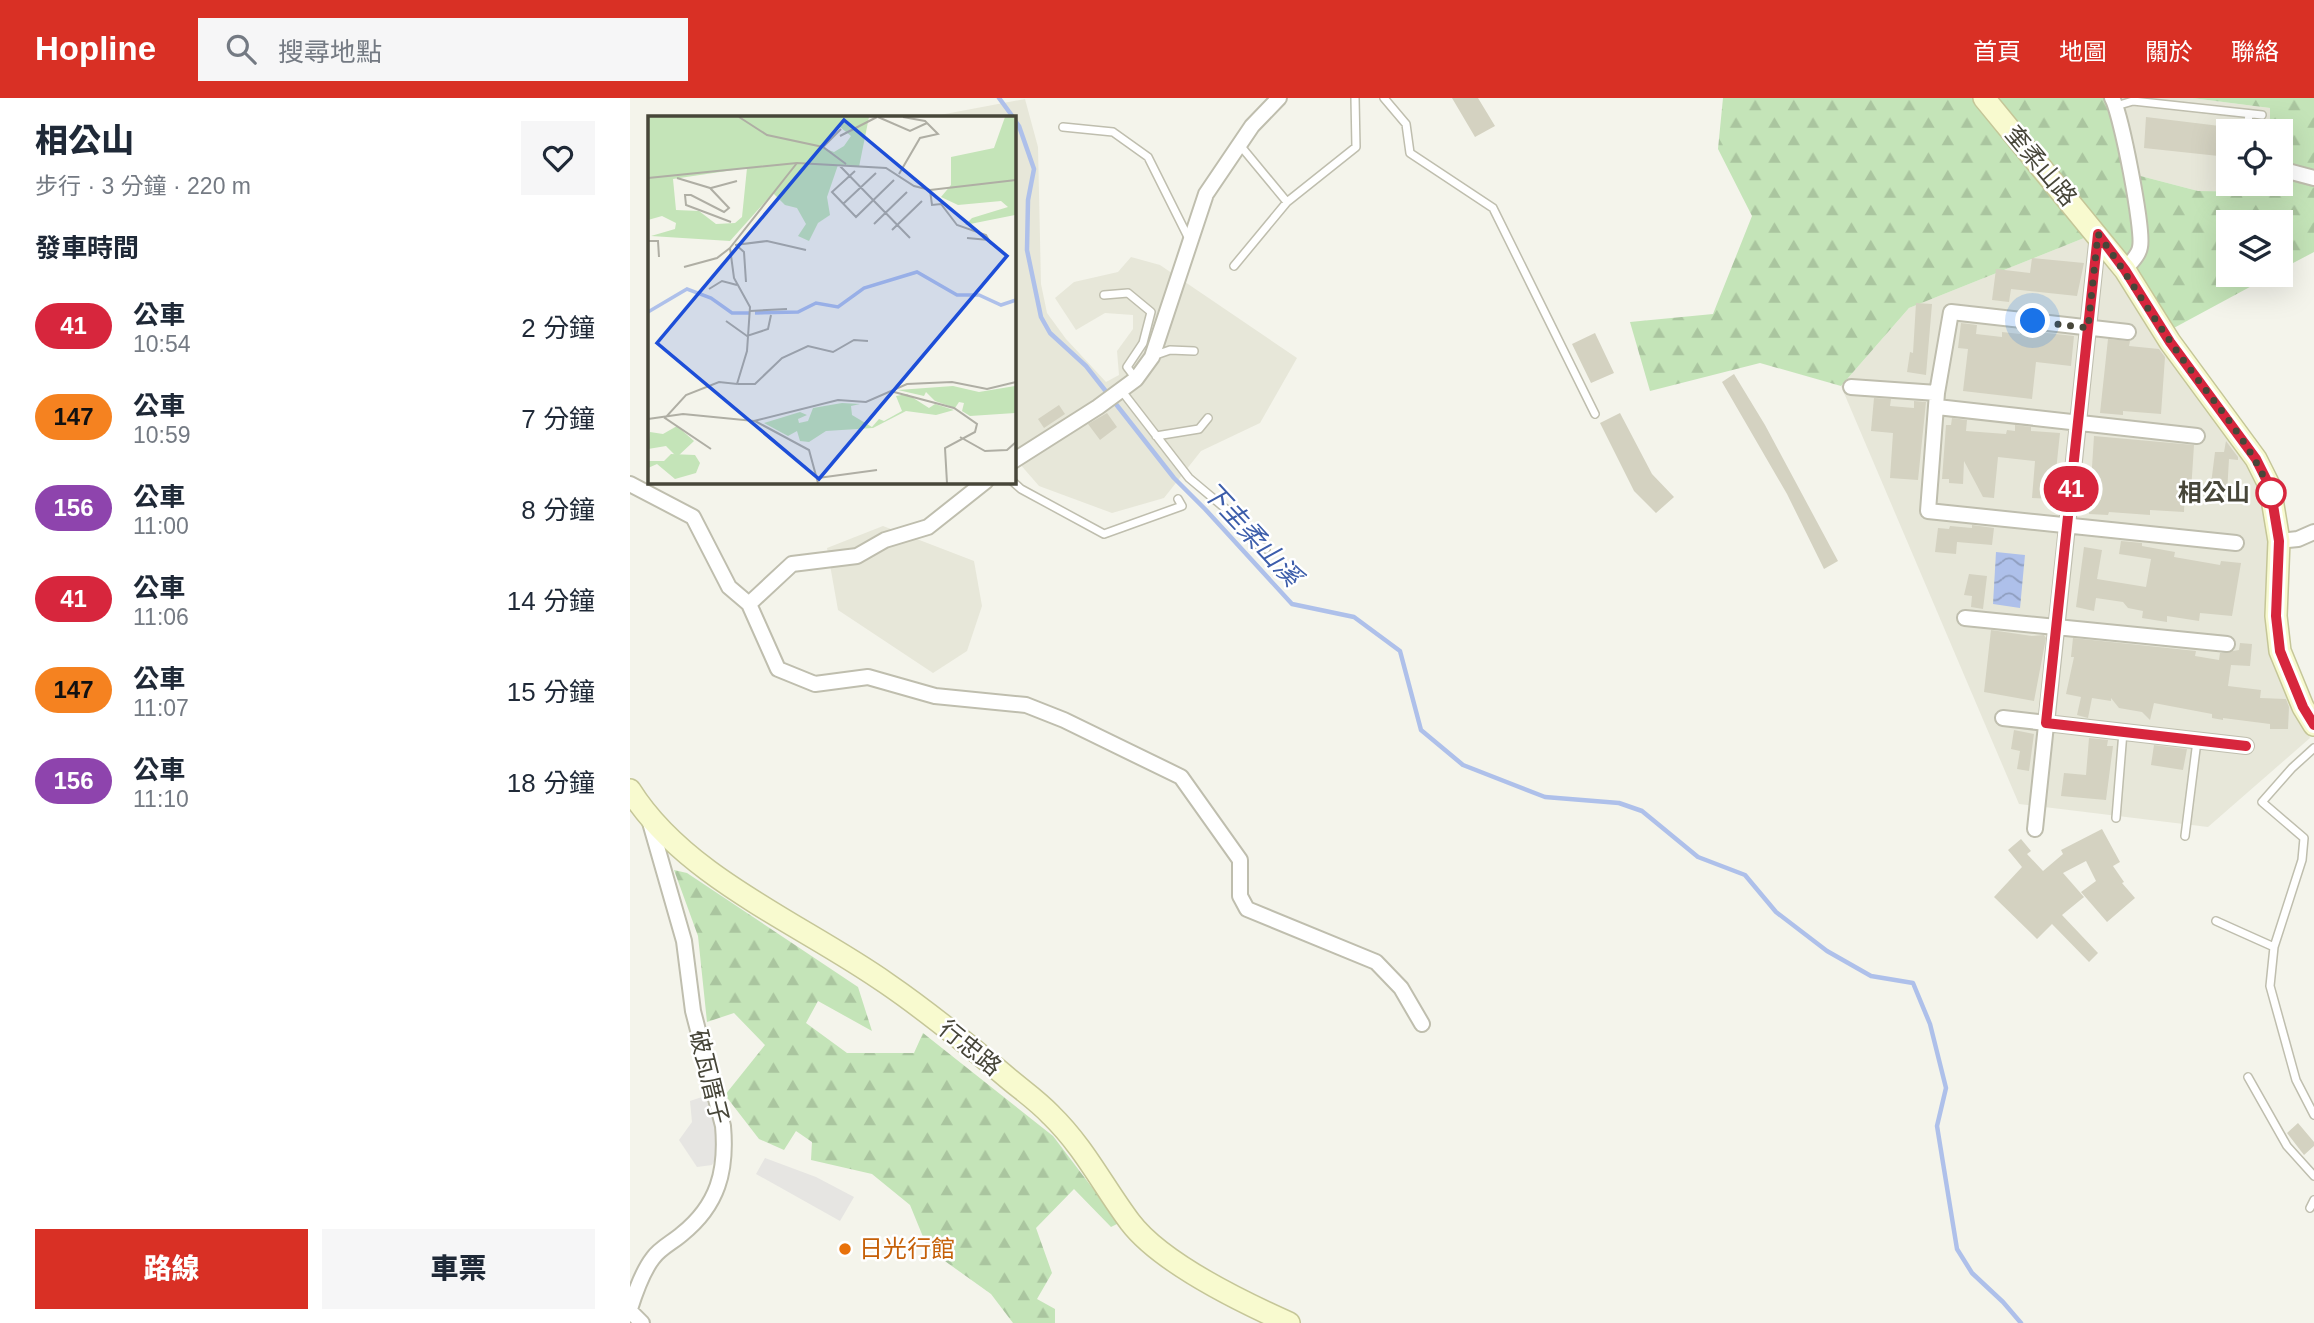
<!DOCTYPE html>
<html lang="zh-TW">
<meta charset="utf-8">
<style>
:root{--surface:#fff;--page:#f6f6f7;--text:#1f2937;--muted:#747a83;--accent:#d93025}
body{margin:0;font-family:Helvetica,"Noto Sans TC",sans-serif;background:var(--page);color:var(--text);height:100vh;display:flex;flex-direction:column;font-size:26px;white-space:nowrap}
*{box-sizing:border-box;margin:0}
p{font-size:23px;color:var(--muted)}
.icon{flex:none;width:38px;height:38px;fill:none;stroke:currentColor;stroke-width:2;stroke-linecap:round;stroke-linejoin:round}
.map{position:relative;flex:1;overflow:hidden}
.sheet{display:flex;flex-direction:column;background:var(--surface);width:630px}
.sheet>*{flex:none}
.badge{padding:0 14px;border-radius:23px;font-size:24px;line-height:46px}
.fabs{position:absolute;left:1586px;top:21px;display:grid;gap:14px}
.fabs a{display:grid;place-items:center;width:77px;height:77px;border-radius:0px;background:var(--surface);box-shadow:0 7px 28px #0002;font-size:35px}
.you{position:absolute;width:35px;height:35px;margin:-18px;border:5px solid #fff;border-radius:50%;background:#1a73e8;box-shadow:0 0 0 10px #1a73e833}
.map>.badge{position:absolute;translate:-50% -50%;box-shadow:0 0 0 4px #fff}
h2{padding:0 35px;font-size:26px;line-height:63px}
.round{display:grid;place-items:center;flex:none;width:74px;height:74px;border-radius:0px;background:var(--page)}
.headline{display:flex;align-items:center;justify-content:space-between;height:119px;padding:0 35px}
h1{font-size:33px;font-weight:800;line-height:52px}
.primary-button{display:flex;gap:14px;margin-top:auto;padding:14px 35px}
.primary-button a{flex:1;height:80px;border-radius:0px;background:var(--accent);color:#fff;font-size:28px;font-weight:800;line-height:80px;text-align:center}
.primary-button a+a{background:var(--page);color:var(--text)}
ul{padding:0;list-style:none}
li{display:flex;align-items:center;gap:21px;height:91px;padding:0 35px}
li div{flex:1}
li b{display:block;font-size:26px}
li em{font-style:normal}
li .badge{min-width:77px;font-weight:700;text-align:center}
header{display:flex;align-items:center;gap:42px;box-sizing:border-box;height:98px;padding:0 35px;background:var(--accent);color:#fff}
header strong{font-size:33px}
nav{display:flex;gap:38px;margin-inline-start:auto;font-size:24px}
.search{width:490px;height:63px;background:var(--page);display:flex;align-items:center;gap:18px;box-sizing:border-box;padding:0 24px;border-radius:0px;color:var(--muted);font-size:26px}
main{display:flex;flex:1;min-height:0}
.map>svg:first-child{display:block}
.residential{fill:#e7e7d9}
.forest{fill:url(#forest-firs)}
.parking{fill:#e6e5e2}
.water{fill:url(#water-waves)}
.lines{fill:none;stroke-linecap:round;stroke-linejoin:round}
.stream{stroke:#aec0ea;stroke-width:4.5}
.building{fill:#d4d2c1}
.lane-casing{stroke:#bfbeae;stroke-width:10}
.street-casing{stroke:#bfbeae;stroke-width:18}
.secondary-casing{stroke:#c5c698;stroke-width:24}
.lane{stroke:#fff;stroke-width:7}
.street{stroke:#fff;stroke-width:14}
.secondary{stroke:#f8facf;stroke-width:21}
.line-casing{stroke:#fff;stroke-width:16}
.line{stroke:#d7263d;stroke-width:10}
.walk{stroke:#474639;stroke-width:7;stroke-dasharray:0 12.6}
.stop-dot{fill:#fff;stroke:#d7263d;stroke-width:3.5}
.food-dot{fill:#e8710a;stroke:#fff;stroke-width:2.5}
.labels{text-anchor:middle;stroke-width:5;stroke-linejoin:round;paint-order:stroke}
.street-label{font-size:24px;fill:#474639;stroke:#fff}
.stop-label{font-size:24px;font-weight:bold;fill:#474639;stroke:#fff;text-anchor:end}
.food-label{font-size:24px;fill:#c56008;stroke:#fff;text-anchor:start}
.water-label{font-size:26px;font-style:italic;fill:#3c5daa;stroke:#fff}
.inset-river{fill:none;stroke:#aec0ea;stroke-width:3.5}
.inset-road{fill:none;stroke:#afaea4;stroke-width:2}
.view{fill:#1d4ed8;fill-opacity:0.15;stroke:#1d4ed8;stroke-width:3.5}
.inset-edge{fill:none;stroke:#474639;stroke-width:3.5}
</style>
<header>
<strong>Hopline</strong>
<div class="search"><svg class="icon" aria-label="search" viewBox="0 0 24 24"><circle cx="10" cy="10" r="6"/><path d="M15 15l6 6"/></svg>搜尋地點</div>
<nav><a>首頁</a><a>地圖</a><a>關於</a><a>聯絡</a></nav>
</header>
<main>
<section class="sheet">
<div class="headline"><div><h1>相公山</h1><p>步行 · 3 分鐘 · 220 m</p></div><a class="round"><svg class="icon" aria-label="heart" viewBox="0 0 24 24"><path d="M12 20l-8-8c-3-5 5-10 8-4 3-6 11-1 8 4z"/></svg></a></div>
<h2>發車時間</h2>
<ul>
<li><span class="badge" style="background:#d7263d;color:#fff">41</span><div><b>公車</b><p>10:54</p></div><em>2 分鐘</em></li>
<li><span class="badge" style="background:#f58220;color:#111">147</span><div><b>公車</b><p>10:59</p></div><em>7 分鐘</em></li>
<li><span class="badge" style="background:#8e44ad;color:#fff">156</span><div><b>公車</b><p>11:00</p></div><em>8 分鐘</em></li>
<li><span class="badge" style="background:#d7263d;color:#fff">41</span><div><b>公車</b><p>11:06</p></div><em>14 分鐘</em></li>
<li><span class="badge" style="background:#f58220;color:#111">147</span><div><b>公車</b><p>11:07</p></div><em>15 分鐘</em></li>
<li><span class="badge" style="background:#8e44ad;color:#fff">156</span><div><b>公車</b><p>11:10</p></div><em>18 分鐘</em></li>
</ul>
<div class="primary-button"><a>路線</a><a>車票</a></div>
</section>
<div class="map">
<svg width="1684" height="1225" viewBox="0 0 1684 1225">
<defs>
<pattern id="forest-firs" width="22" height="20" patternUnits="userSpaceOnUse" patternTransform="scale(1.75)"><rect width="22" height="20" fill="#c4e4b8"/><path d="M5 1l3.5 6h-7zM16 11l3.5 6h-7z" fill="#aac59f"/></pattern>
<pattern id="water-waves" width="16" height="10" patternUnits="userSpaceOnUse" patternTransform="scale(1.75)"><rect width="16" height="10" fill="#aec0ea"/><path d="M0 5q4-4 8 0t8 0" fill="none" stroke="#8f9ebf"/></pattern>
</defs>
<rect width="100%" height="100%" fill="#f4f4eb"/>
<path class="residential" d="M1481 0H1562L1640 10V33H1598V86H1639V94L1568 93 1503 76Z
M395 1 408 49 411 186 417 215 436 241 476 284 489 277 487 253 503 231V217L475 215 446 232 425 200 444 184 488 174 501 159 530 167 667 260 630 325 571 353 534 400 482 415 409 388 383 358V19H299Z
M1464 136 1630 375 1643 430 1638 542 1680 640 1578 729 1389 706 1211 288 1279 210Z
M253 428 344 463 352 508 337 553 303 575 208 512 197 450Z"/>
<path class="forest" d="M1093 0H1481L1503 76 1568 93 1639 94V86H1650V33H1640V10L1562 0H1684V154L1650 172V124H1598V177H1642L1529 238 1464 136 1279 210 1211 288 1130 265 1020 293 1000 224 1083 216 1122 118 1088 51Z
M44 772 57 775 228 889 242 933 188 903 176 925 217 955H284L293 935 423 1038 489 1125 481 1129 444 1091 406 1130 422 1175 407 1201 425 1211V1225H383L361 1196 298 1151 280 1107 242 1076 181 1062 182 1044 166 1033 154 1052 129 1041 95 997 135 947 104 915 77 924 68 838Z"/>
<path class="parking" d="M75 998 89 1037 90 1053 82 1067 67 1069 49 1042 62 1024 60 1003Z
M135 1060 186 1079 224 1099 210 1123 126 1076Z"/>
<path class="water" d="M1366 454 1395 457 1390 510 1363 506Z"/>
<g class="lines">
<path class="stream" d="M369 0 383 19
M383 20 389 28 404 71 398 102 397 152 411 219 420 235 456 268 544 380 575 411 662 506 724 519 770 553 791 632 833 667 915 699 989 705 1012 713 1068 759 1115 777 1146 814 1197 853 1241 878 1283 885 1300 926 1316 990 1307 1028 1327 1151 1342 1175 1373 1204 1391 1225"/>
</g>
<path class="building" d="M822 0H848L865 28 845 39Z
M1516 19 1598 29V59L1514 50Z
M1402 160 1454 165 1447 198 1381 191 1379 204 1362 202 1366 171 1400 175Z
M1286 205 1302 206 1296 277 1277 274 1280 254 1283 255Z
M1331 225 1347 227 1346 236 1372 239V234L1390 236V232L1444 238 1441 268 1406 264 1402 301 1333 293 1338 251 1328 250Z
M965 235 984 275 961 285 942 246Z
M1478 241 1500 243 1499 248 1529 251 1535 259 1531 316 1493 313V317L1470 315Z
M1104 276 1135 327 1208 463 1194 471 1157 396 1092 284Z
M1244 300 1261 301 1260 308 1284 310V303L1296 304 1288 382 1260 380 1263 335 1241 333Z
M429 307 435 316 414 330 408 321Z
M477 315 487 329 470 342 458 326Z
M990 315 1022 376 1044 399 1026 415 1004 393 970 325Z
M1322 320 1337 322 1336 333 1376 336 1377 332 1385 333V327L1401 329V333L1430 335 1423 401 1402 400 1405 363 1368 359 1364 400 1353 399 1334 363 1333 386 1319 385V381H1312L1316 327H1321Z
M1464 338 1564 347 1561 393 1555 392 1554 414 1520 412V417L1479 414 1478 417 1459 416Z
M1596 343 1608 359V362L1599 361 1597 395 1580 394 1585 354H1594Z
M1342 427 1364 430 1362 447 1327 444 1326 456 1305 454 1308 430 1319 431 1320 428 1342 430Z
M1491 443 1512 445V448L1545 454 1544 459 1590 467 1591 463 1611 465 1602 518 1570 515 1569 523 1537 518V524L1512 520 1513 513 1498 510 1493 504 1466 500 1464 513 1446 509 1454 449 1472 452 1467 481 1516 489 1521 461 1489 456Z
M1339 476 1357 478 1353 511 1341 509 1342 498 1334 497Z
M1361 532 1402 538 1414 537 1416 540 1404 603 1354 594Z
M1443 540 1566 553 1565 558 1589 562 1590 555 1609 552 1610 545 1622 546 1620 568 1601 567 1598 588 1631 592 1630 600 1656 601 1659 609 1658 631H1640V626L1593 620V622L1582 620V616L1524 605 1520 622 1512 614 1489 610 1481 600V603L1462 600 1458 620 1447 617 1451 599 1436 596 1444 559H1441Z
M1384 632 1404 636 1399 673 1387 671 1390 653 1381 651Z
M1459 640 1478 642 1477 648H1483L1476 702 1431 698 1434 675 1456 677Z
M1524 647 1557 651 1553 672 1521 667Z
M1472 731 1490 764 1483 768 1494 784 1492 785 1505 800 1477 824 1451 794 1466 783 1456 763 1433 775 1454 799 1432 817 1468 855 1459 864 1422 826 1407 841 1364 799 1392 769 1378 752 1391 741 1401 753 1397 756 1413 773 1433 756 1431 752Z
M1668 1025 1684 1044V1048L1674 1057 1657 1035Z"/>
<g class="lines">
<defs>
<path id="lane" d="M754 0 776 26 780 55 863 110 965 316
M1486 8 1503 3 1632 17
M433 29 483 34 518 59 560 143
M1617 33 1619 16
M609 46 657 104
M604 168 657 104 726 49 725 0
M474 197 498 195 521 214 513 245 497 269 506 281
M523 258 540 252 564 253
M491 292 559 380 596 411 623 444 636 451
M526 338 569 331 578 320
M382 383 391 391 474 436 552 408 548 401
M1684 650 1662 670 1632 704 1674 740 1672 762 1644 849 1640 888 1666 982 1684 1017
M1486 720 1493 634
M1555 738 1567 643
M1586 823 1644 849
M1618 979 1657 1048 1684 1078
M1680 1110 1684 1102"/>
<path id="street" d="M1482 0C1491 15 1514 133 1510 149 1509 157 1500 165 1495 172
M1650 71 1684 80
M1498 234 1321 214 1307 295 1298 413 1606 445
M1221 289 1307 295
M1307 309 1567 338
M383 363 468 309 506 281 522 259 576 96 622 28 649 0
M0 386 63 419 99 489 119 506 162 466 227 458 255 442 298 429 356 383
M1649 443 1668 441 1684 434
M119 506 148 571 185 586 238 579 305 598 396 607 434 622 551 679 610 762V798L617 811 746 864 771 890 792 926
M1335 520 1597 546
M1373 620 1616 648
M1405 731 1468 136
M0 1211C5 1195 12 1174 23 1160 30 1150 43 1144 52 1136 88 1107 97 1073 93 1028L63 913 54 843 19 721
M0 1213 12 1225"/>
<path id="secondary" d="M1354 0 1495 172 1540 244 1626 361 1640 389 1649 443 1646 518 1650 553 1673 609 1684 627
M0 692C55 780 174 827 256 885 297 913 335 944 373 976 389 990 407 1002 421 1017 454 1049 473 1088 500 1124 531 1165 612 1204 659 1225"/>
</defs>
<use href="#lane" class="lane-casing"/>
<use href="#street" class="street-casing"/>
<use href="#secondary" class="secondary-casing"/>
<use href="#lane" class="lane"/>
<use href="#street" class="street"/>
<use href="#secondary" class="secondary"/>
</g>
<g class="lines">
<defs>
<path id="line" d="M1616 648 1416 625 1468 136 1495 172 1540 244 1626 361 1640 389 1649 443 1646 518 1650 553 1673 609 1684 627"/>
</defs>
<use href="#line" class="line-casing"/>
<use href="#line" class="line"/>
<path class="walk" d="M1403 223 1458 230 1468 136C1494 171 1515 208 1540 243 1574 294 1618 338 1641 395"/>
</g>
<circle class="stop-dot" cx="1641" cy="395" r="14"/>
<circle class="food-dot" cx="215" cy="1151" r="7"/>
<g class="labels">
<g class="street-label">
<text transform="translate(1411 68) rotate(50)" y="8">奎柔山路</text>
<text transform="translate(340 950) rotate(39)" y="8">行忠路</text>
<text transform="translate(79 979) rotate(76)" y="8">破瓦厝子</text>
</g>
<g class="stop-label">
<text x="1620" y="403">相公山</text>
</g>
<g class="food-label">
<text x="229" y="1159">日光行館</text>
</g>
<g class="water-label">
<text transform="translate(622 436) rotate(47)" y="9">下圭柔山溪</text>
</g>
</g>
<g transform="translate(18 18)">
<rect width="368" height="368" fill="#f4f4eb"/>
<path d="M23 338 47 339 52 347 48 357 27 363 9 348 0 352V345H16Z" fill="#c4e4b8"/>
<path d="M0 1H221L211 51 190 49 179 81 182 99 170 107 161 125 150 120 158 108 149 92 137 89 125 77 82 125 3 120 27 113 28 107 14 100 0 104ZM192 11 203 20 196 30 186 36 173 31ZM99 52 94 101 87 107 68 108 51 95 28 94 25 63ZM357 1H367V99L317 109 324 102 360 91 353 85 310 89 293 81 303 69V41L346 32ZM305 270 331 276 367 270V297L322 300 314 295 316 287 311 286 307 292 287 285 278 276 276 280 250 274ZM259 278 281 292 287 288 306 294 288 299 258 295 225 312 178 315 161 326 152 325 149 315 140 320 116 307 152 296 159 299 150 303 151 307 160 305 165 292 194 287 212 288 203 290 204 299 224 311 231 303 236 305 254 295 248 280Z" fill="#c4e4b8" fill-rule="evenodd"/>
<path d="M29 310 46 325 29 341 18 330 0 333 2 316 15 318Z" fill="#c4e4b8"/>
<path class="inset-river" d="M0 196 39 173 63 182 84 197H101M107 197 150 196 168 187 190 191 216 172 269 156 309 179H331L353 189 368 184"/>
<path class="inset-road" d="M91 1 119 19 175 31 198 48M230 1 262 15 279 7M192 20 229 1M175 31 193 13M191 49 262 122M207 55 184 76 208 101 246 64M251 58 272 22 290 18 277 5 255 1M0 62 149 47 238 52 266 70 282 74 368 64M29 62 62 72 81 92 76 96 43 79H37L38 89 83 106M63 72 89 65M282 74 284 89 293 88 309 109 338 119 343 128M195 88 228 57M226 108 259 76M244 114 274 85M319 122 341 124M0 125H10L11 141M87 129 119 125 158 134M88 129 96 136 98 166M36 151 69 142 82 132M61 173 74 165 89 169M102 195 139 193M78 205 99 220 120 213 123 199M90 268H107L134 242 160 230 185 236 206 224 220 225M246 276 306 292 329 308 327 316 297 332 299 367M0 303 35 298 106 305 190 284 218 286 259 268 304 266 339 273 368 266M107 305 161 334 170 367M312 321 337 335 359 334 368 326M63 333 17 302 38 279 71 266 89 268 99 235 102 191 86 162 82 132 149 47M170 362 229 354"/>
<path class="view" d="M196 4 359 140 171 363 9 227Z"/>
<rect width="368" height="368" class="inset-edge"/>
</g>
</svg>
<div class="fabs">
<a><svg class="icon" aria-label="locate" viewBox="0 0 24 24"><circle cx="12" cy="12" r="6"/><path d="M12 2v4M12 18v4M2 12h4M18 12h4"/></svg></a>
<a><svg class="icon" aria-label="layers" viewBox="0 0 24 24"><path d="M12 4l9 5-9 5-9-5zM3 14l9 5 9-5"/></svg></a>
</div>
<div class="you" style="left:1403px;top:223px"></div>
<b class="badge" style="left:1441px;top:391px;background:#d7263d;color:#fff">41</b>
</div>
</main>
